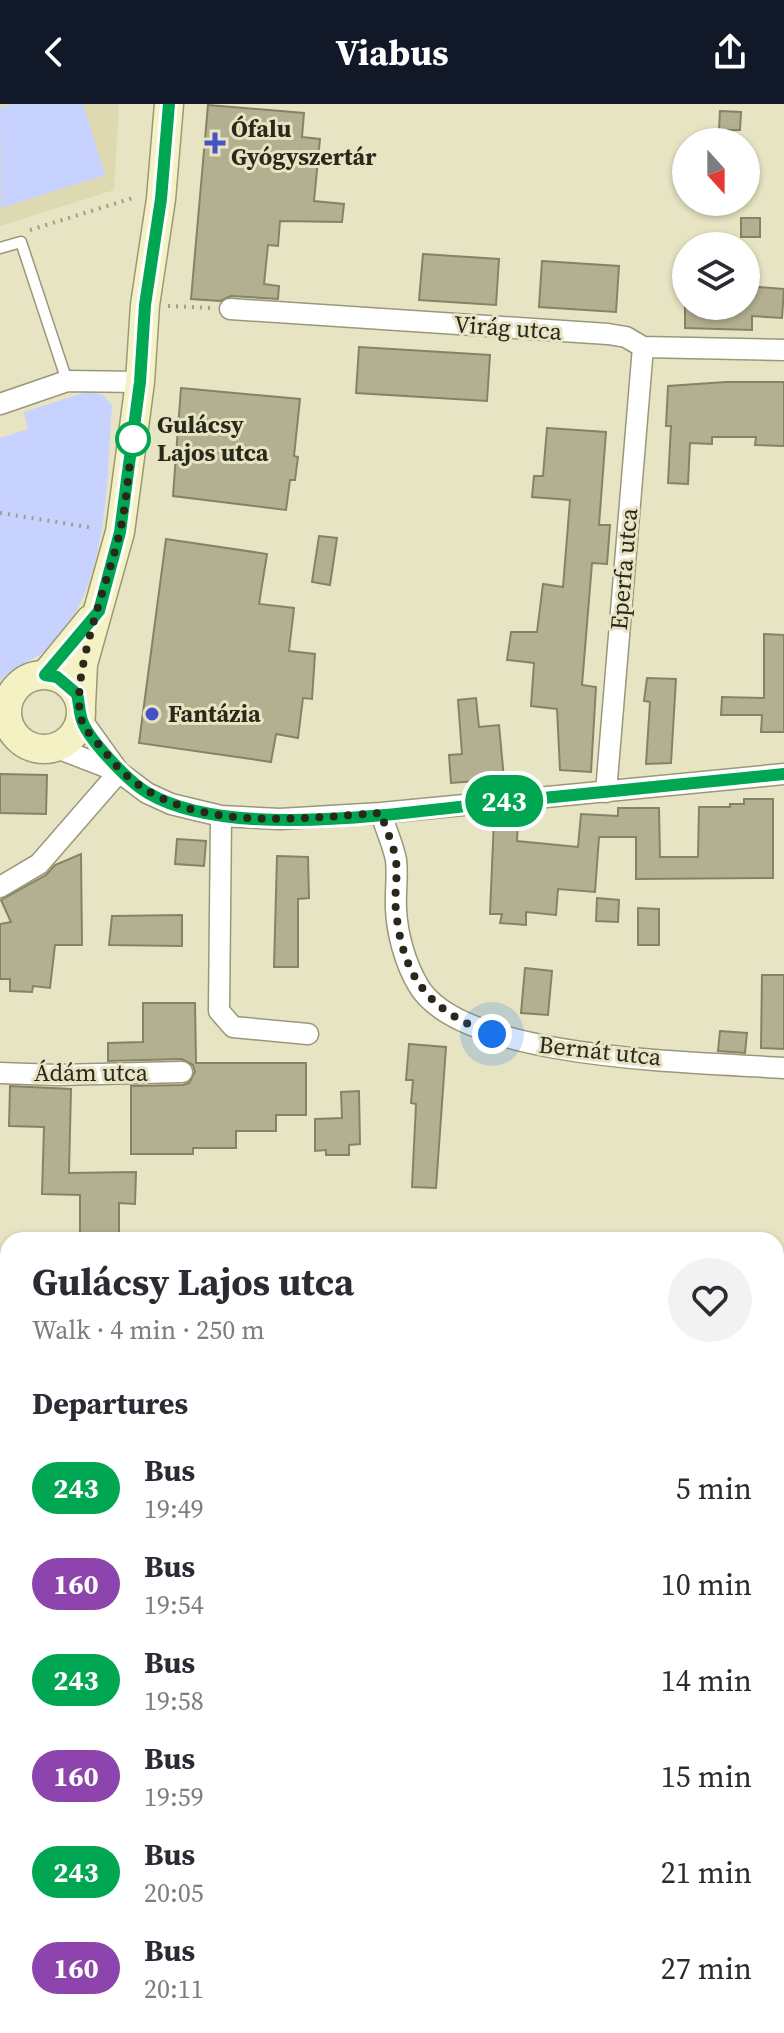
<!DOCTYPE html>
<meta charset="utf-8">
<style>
:root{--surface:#fff;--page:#f2f2f3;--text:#2b2b33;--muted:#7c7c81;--accent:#111827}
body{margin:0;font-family:"Source Serif 4",serif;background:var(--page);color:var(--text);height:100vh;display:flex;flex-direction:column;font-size:30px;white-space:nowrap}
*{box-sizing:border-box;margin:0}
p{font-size:26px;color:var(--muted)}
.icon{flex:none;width:44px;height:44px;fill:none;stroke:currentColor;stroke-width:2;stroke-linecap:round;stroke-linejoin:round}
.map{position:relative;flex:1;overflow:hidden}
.drawer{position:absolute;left:0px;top:1128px;width:784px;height:802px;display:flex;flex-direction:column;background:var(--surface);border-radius:24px 24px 0 0;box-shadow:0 2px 6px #0004}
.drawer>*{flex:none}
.badge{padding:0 16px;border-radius:26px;font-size:28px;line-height:52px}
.needle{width:52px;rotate:159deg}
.tools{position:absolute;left:672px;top:24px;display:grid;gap:16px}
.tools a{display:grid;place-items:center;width:88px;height:88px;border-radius:50%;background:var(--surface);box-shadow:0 2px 6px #0004;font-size:40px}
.you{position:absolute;width:40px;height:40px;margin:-20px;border:6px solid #fff;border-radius:50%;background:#1a73e8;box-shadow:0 0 0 12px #1a73e833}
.map>.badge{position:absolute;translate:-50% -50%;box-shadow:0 0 0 4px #fff}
h2{padding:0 32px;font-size:30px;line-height:72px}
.round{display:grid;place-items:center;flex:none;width:84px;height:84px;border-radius:42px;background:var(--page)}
.summary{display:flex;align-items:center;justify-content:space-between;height:136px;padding:0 32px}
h1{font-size:38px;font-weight:700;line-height:60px}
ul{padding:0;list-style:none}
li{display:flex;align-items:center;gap:24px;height:96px;padding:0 32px}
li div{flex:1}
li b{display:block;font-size:30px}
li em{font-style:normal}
li .badge{min-width:88px;font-weight:700;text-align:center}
header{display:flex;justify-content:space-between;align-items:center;height:104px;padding:0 32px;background:var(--accent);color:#fff;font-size:36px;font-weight:700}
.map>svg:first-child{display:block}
.built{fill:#dddab1}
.green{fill:#c7d2ff}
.building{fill:#b2b090;stroke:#858365;stroke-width:2}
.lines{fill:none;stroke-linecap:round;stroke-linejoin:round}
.lane-casing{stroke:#9a9879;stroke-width:13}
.street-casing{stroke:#9a9879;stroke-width:23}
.secondary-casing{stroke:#9a9879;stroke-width:31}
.path{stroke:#a09e84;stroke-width:4;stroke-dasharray:2 6;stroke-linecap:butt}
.lane{stroke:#fff;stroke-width:10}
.street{stroke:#fff;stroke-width:20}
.secondary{stroke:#f4f1c5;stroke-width:28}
.line-casing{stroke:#fff;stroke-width:18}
.line{stroke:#00a651;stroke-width:12}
.walk{stroke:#29281b;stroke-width:8;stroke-dasharray:0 14.4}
.poi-dot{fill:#4551c5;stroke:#e6e4c2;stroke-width:3}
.stop-dot{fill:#fff;stroke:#00a651;stroke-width:4}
.labels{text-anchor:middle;stroke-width:6;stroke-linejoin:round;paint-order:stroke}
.poi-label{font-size:24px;font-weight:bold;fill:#29281b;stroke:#e6e4c2;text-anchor:start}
.street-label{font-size:24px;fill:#29281b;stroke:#e6e4c2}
.stop-label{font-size:24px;font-weight:bold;fill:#29281b;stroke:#e6e4c2;text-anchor:start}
</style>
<header><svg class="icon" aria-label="back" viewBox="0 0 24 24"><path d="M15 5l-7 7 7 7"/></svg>Viabus<svg class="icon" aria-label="share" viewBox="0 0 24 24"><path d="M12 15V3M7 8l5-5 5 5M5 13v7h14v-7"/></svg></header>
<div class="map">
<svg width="784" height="1929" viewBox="0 0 784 1929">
<rect width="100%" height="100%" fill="#e6e4c2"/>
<path class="built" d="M0 0H119L114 86 0 122Z"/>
<path class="green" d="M13 0H83L105 71 1 104 0 4Z
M86 288 102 290 112 301C106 380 110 480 51 542 37 556 13 561 0 577V334L28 325 24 308Z"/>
<path class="building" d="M208 1 304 9 302 33 320 35 314 97 344 100 342 118 280 117 278 142 268 141 264 180 279 182 278 195 231 192 220 197 191 195Z
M720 7 741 8 740 26H719Z
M741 114H760V133H741Z
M423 150 499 155 496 201 419 196Z
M542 157 619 162 616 208 539 203Z
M746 182 784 185 782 214 752 212V226L685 224V202H746Z
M359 243 490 251 487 297 356 289Z
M726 278H784V342L755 341 756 333H712V340L690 339 688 380 668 379 671 322H666L668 282Z
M181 284 300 295 294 352 298 353 295 376H290L286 406 173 392Z
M547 324 606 328 599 421H610L607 460 592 459 582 581 596 583 591 668 560 666 557 605 531 602 534 559 507 556 511 528H537L543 480 563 483 570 396 532 393 534 372H543Z
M319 432 337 434 330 481 312 478Z
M166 435 267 450 259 500 294 504 289 547 315 550 312 595 303 594 298 634 276 630 271 658 139 639Z
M764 530 784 531V628H761L762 611H721L722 593 764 594Z
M647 574 676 575 671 659 646 660 650 598 644 597Z
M476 594 479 623 499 621 504 675 451 679 449 651 462 650 458 596Z
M0 670 47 671 46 710 0 709Z
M744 695H773V774L636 775V733H599L595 788 558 785 556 811 526 808V821L500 819 502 810H490L494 715 518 716 517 737 578 743 581 710 618 712V704H659L660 753H698L699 703H730V700H744Z
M177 735 206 737 204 762 175 760Z
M81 750 82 841H55L50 884 33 882 32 888 10 887V875H0V820L11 818 1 796 46 771 55 761Z
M277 752 308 753 309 794 298 795V863H274Z
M597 794 619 796 618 818 596 817Z
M638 804 659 805V841H638Z
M182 811V842L109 841 112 812Z
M525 864 552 867 548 911 521 909Z
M762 871H784V945L761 944Z
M143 899H195L196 959H306V1011H276V1027H236V1044H193V1050H131V982L183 981 189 979 195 968 193 961 182 955 108 957V939L143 938Z
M720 927 747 929 745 949 718 947Z
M409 940 446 943 436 1084 412 1083 416 1000 411 999 413 976H406Z
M10 982 71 985 69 1069 136 1068 135 1100 119 1099V1135H80V1091L42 1090 44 1023 9 1022Z
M359 987 360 1040 349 1041V1051H326V1046L315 1047V1015L342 1014 341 988Z"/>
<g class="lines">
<defs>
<path id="lane" d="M0 144 21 138 67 277"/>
<path id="street" d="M230 205 608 230 626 233 643 243 784 246
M0 300 67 277 140 278
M81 615 119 668
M57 644 119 668 147 689 171 700 221 712 280 715 381 709 784 670
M606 688 643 243
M381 709C385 724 393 740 396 756 398 772 395 789 396 805 397 829 405 859 418 881 461 957 702 958 784 964
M221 712 219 907 233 923 308 930
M0 783 39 760 119 668
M0 969 57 971 182 968
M0 1408H8
M0 1612 8 1613"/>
<path id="secondary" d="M7 608a37 37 0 1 1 74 0a37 37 0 1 1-74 0Z
M45 571 90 516
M81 602 83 560 120 428 140 278 145 201 161 95 169 0"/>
</defs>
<use href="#lane" class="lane-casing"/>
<use href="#street" class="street-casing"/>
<use href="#secondary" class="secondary-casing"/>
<path class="path" d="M30 126 136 93
M168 202 211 204
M0 409 94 424"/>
<use href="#lane" class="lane"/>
<use href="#street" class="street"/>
<use href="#secondary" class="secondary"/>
</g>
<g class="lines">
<defs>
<path id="line" d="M169 0 161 95 145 201 140 278 120 428 99 507 45 571 57 573 77 590C79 598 79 605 81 613 85 633 130 679 148 689 233 739 416 706 513 697 603 688 694 679 784 670"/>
</defs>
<use href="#line" class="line-casing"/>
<use href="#line" class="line"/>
<path class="walk" d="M133 335C128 367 127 400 119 431 109 476 70 571 81 614 83 625 98 639 105 648 168 733 288 715 381 709 385 724 394 741 396 757 398 773 394 790 396 807 403 874 429 907 492 930"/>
</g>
<g class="poi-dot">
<path d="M211 27h8v8h8v8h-8v8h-8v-8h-8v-8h8z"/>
<circle cx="152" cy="610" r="8"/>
</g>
<circle class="stop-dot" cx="133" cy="335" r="16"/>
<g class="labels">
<g class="poi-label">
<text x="231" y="33">Ófalu<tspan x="231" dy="28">Gyógyszertár</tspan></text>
<text x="168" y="618">Fantázia</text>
</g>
<g class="street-label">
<text transform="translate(508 224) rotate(4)" y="8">Virág utca</text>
<text transform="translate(624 465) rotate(-85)" y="8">Eperfa utca</text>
<text transform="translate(600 947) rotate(6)" y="8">Bernát utca</text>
<text x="91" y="977">Ádám utca</text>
</g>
<g class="stop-label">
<text x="157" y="329">Gulácsy<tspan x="157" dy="28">Lajos utca</tspan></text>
</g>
</g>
</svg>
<div class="tools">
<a><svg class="needle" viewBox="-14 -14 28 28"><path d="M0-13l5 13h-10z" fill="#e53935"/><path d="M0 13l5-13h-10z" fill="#7c7c81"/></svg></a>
<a><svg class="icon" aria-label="layers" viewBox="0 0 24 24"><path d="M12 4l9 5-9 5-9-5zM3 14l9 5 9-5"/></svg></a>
</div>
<div class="you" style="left:492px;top:930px"></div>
<b class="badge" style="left:504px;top:697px;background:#00a651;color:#fff">243</b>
<section class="drawer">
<div class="summary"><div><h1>Gulácsy Lajos utca</h1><p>Walk · 4 min · 250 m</p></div><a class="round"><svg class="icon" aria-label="heart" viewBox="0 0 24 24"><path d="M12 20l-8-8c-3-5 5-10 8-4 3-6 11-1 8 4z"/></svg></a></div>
<h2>Departures</h2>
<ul>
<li><span class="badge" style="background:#00a651;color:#fff">243</span><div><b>Bus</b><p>19:49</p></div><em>5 min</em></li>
<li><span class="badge" style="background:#8e44ad;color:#fff">160</span><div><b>Bus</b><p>19:54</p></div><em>10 min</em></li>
<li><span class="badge" style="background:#00a651;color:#fff">243</span><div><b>Bus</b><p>19:58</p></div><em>14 min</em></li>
<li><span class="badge" style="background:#8e44ad;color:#fff">160</span><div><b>Bus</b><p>19:59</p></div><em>15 min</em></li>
<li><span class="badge" style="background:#00a651;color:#fff">243</span><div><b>Bus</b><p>20:05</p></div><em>21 min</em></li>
<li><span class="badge" style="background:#8e44ad;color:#fff">160</span><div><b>Bus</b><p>20:11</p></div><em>27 min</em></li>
</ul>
</section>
</div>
